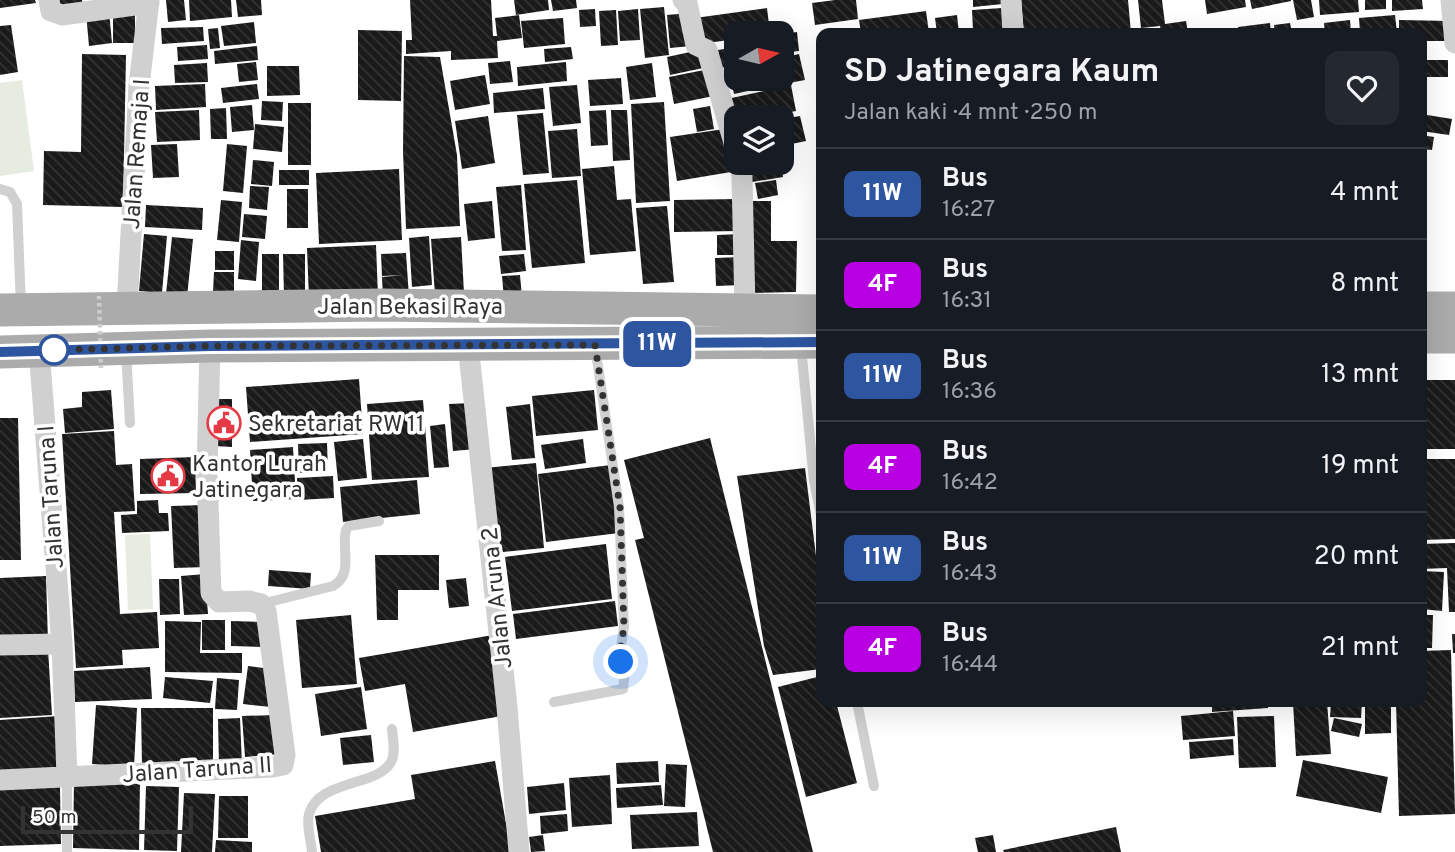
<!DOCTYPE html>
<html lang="id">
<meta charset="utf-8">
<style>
:root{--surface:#171b24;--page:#242831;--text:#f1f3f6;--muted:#9ea1a6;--line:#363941}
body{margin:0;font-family:Overpass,sans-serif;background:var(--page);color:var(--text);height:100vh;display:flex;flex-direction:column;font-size:26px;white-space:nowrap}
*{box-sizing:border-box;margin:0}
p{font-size:23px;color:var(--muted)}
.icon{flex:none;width:38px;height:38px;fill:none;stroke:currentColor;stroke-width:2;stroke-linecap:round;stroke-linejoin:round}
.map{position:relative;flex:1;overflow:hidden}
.side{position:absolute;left:816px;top:28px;width:611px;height:679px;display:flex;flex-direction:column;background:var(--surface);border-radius:14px;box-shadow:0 7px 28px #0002}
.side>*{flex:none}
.badge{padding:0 14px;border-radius:10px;font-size:24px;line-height:46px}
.needle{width:46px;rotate:82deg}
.controls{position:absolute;left:724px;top:21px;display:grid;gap:14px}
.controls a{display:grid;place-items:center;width:70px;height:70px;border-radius:14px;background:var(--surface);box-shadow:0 7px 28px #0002;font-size:35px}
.scale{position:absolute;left:21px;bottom:18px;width:172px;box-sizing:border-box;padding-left:7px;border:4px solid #333;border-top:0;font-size:19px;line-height:24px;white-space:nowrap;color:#333;-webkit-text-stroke:5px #fff;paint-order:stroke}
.you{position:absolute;width:35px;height:35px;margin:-18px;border:5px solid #fff;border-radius:50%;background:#1a73e8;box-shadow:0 0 0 10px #1a73e833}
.map>.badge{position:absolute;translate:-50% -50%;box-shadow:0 0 0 4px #fff}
.round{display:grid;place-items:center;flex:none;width:74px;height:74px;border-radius:14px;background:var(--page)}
.head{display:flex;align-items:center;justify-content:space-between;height:119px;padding:0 28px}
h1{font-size:33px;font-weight:700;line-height:52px}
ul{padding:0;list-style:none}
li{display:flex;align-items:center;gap:21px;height:91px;padding:0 28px;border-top:2px solid var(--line)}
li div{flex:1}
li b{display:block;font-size:26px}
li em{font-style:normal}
li .badge{min-width:77px;font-weight:700;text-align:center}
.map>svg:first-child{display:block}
.pitch{fill:#e6ecdf}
.building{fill:url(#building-back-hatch)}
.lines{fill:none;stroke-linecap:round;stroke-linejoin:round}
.lane{stroke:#d0d0d0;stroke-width:10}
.street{stroke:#d0d0d0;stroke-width:21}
.primary{stroke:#ababab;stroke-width:33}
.path-bridge{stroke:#cdcdcd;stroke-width:4.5;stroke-dasharray:3.5 3.5;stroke-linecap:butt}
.line-casing{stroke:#fff;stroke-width:16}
.line{stroke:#2e55a0;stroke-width:10}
.walk{stroke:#333;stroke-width:7;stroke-dasharray:0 12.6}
.stop-dot{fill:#fff;stroke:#2e55a0;stroke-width:3.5}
.labels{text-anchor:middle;stroke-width:7;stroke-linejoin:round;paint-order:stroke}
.street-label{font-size:23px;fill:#333;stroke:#fff}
.poi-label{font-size:23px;fill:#333;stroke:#fff;text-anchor:start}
</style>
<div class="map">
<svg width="1455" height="852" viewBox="0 0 1455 852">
<defs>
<pattern id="building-back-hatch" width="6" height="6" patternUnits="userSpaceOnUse" patternTransform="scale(1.75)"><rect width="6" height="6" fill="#1a1a1a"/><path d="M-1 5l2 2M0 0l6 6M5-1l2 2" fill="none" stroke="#333"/></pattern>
</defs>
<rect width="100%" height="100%" fill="#fff"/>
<path class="pitch" d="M22 80 34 171 0 176V83Z
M150 534 153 609 128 610 125 535Z"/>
<path class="building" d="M0 0H35L36 3 0 8Z
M55 0H82L83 5 56 9Z
M166 0H184L186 20 168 22Z
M189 0H231L232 17 190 21Z
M236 0H261L262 15 238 17Z
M410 0H491L493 36H497L495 18 519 15 522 38 497 41 498 58 451 60V51L406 54V40H412Z
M514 0H548L549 10 516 15Z
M551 0H576L577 8 553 11Z
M835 0H856L858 19 815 25 812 3Z
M973 0H1002L1003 4 973 7Z
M1021 0H1128L1131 33H1024Z
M1138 0H1162L1165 24 1186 21 1188 33H1161L1160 26 1141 28Z
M1205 0H1245L1246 7 1207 14Z
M1250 0H1291V1L1252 9Z
M1293 0H1311L1314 17 1297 20Z
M1319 0H1358L1359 12 1320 15Z
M1365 0H1386V9L1365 10Z
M1392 0H1422L1423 9 1392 11Z
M664 7 669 55 645 58 640 9Z
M767 8 770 33H737V39L699 44 695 18Z
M1002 8 1003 29 973 30 972 10Z
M595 9 596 26 580 27 579 10Z
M638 9 640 40 620 41 618 11Z
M616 10 618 45 601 46 599 11Z
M109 11 112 43 89 46 86 13Z
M926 11 929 33H861L859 20Z
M113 12H135V43H113Z
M688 13 691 46 670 48 667 15Z
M957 15 959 33H937L935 18Z
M1395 15 1397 33H1360L1359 18Z
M563 18 565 44 524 48 521 21Z
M1350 20 1351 33H1325L1324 23Z
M1399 20 1450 21 1449 41H1421V33H1399Z
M254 22 256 43 224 46 221 26Z
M1270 23 1271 33H1239L1238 27Z
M1290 23 1292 33H1275L1274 25Z
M11 25 18 72 0 75V26Z
M203 27 204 41 162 44 161 28Z
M218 28 220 48 210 49 208 29Z
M358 30 402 31 401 101 358 100Z
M797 32 799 51 782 53V34Z
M207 45 208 59 178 61 177 47Z
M257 46 258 60 215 64 214 51Z
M571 47 573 59 545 62 544 49Z
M735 47 737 64 721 68 718 50Z
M704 49 708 67 670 75 667 57Z
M82 54 126 55 123 207 43 205 44 151 81 152Z
M799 54 805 80 778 85 776 79H782V58Z
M404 56 440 57 457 155 460 226 406 229 403 151Z
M1421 60H1448V77H1421Z
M510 61 513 82 490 84 488 63Z
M256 62 258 80 239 82 237 64Z
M566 62 567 81 518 86 517 67Z
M207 63 208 82 175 83 174 65Z
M652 63 656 97 630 100 626 67Z
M267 66H299L300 95 267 96Z
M709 69 714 96 674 104 669 77Z
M737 69V79H770L771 86 734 94 729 71Z
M485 75 490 104 455 110 450 81Z
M621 78 623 104 590 106 588 80Z
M205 84 206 107 156 110 155 86Z
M257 84 259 99 223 103 221 88Z
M577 85 581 123 553 126 549 87Z
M791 85 796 111 767 117H737L727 99Z
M543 88 545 109 494 113 493 93Z
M262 101 283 102 282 121 261 120Z
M664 102 670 201 636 203 631 104Z
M288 103H311V165H288Z
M252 105 254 130 232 132 230 107Z
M710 106 714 129 697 132 693 109Z
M226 108 227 139H211L210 109Z
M199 110 200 140 157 142 155 112Z
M606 110 608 145 591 146 589 111Z
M611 110H627L630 160 613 161Z
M543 113 549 173 523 175 517 115Z
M1421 114 1452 119 1449 135 1421 131Z
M488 116 495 163 462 169 455 121Z
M800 116 806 141 782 146V119Z
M255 124 284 127 282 152 253 149Z
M577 129 581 176 552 178 548 131Z
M724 129 731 172 677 181 670 137Z
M1421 135 1434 137 1432 150 1421 149Z
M177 144 179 177 153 178 151 145Z
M227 144 247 146 243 193 223 191Z
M253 160 274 162 272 186 251 184Z
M748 163H781L783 177 752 182Z
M614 166 617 200 631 199 636 251 590 255 582 169Z
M399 169 402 240 319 244 316 173Z
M279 170H309V185H279Z
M577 180 585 263 532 268 524 184Z
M776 180 778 195 758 199 755 183Z
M521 185 526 250 502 251 496 187Z
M250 186 269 187 267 210 249 208Z
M287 189H308V228H287Z
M738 199 739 231 674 232V200Z
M221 200 242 202 239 242 217 240Z
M492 201 495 238 468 241 464 204Z
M749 201H771V241H797L796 292 749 293Z
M146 205 203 208 202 230 145 227Z
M667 206 674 282 643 284 636 208Z
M244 214 267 216 265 239 242 237Z
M144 234 167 236 162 293 139 291Z
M741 234 742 255H717V235Z
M429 236 432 285 412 287 409 238Z
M172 237 193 239 187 297 166 294Z
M461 237 464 293 435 295 431 239Z
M241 240 259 242 256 281 238 279Z
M376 245 378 296 309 299 307 248Z
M215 251H234V270H215Z
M406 253 409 297 383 298 382 277 403 275 382 276 381 254Z
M262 254H279V298H262Z
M283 254H305V296H284Z
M524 254 526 271 501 274 499 256Z
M741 257 742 285 716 286 715 258Z
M214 272H234V292H213Z
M520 275 522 297 504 299 502 276Z
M359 379 363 434 250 442 246 387Z
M1421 380H1455V449H1421Z
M111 390 114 429 65 433 63 409 82 407V392Z
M594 390 598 430 536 436 532 396Z
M215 399H232V447L215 446Z
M423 400 429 477 372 480 367 404Z
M472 403 476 449 453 451 449 404Z
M530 404 535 458 512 460 506 407Z
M0 418H18L21 560H0Z
M445 424 449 467 434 468 430 426Z
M114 431 116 465 132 464 135 511 114 512 120 614 157 612 159 648 122 650 123 665 76 668 62 434Z
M710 438 813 852H713L635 540 644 538 624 460Z
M363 439 367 478 338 481 334 442Z
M583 439 586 463 545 469 541 445Z
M327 443 328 472 299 473 298 444Z
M293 447 296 499 253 501 250 450Z
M195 457 196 493 140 494V459Z
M1421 459H1455V539L1421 540Z
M536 463 544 548 493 553 485 468Z
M611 465 619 533 546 542 538 474Z
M805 468 821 596V669L773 675 764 646 737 476Z
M333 476 334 498 298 500 297 478Z
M417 480 420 514 343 522 340 487Z
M158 500 159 513H168L169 531 122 533 121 515 137 514V501Z
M205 505 207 567 174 568 171 506Z
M1455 543V612H1449L1447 568 1421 569V544Z
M606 544 612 599 512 611 505 557Z
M375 555H439V590H398V620H377Z
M269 570 311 573 310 589 268 586Z
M1421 571 1444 572 1442 611 1421 609Z
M205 574 208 614 184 615 181 576Z
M46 576 48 642 0 643V578Z
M466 578 469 606 449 608 446 580Z
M159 579H179L180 614 160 615Z
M615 601 618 626 516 639 513 614Z
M351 615 357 684 302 688 296 620Z
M1421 615H1433L1432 648H1421Z
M202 620H225V650H202Z
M165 621 201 622 200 653H242V673L165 672Z
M231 621 262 622V647L231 646Z
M1452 634H1455V653H1453Z
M493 635 507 715 413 732 405 684 365 691 359 658Z
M48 649 52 715 0 718V651Z
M1451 650 1455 814 1399 816 1396 702H1421V651Z
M248 666 271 669V707L243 704Z
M150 667 152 699 75 702 74 671Z
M821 676V702H836L857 783 806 797 778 687Z
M165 677 213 681 210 703 163 698Z
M217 678 239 680 237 710 215 709Z
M361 687 367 729 321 736 315 694Z
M1212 702H1268V708L1212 712Z
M1293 702H1327L1331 754 1296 756Z
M1331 702H1362L1361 718 1330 717Z
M1365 702H1391V733L1365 734Z
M96 705 137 708 134 767 92 764Z
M141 708H213V764L142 765Z
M1233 711 1235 736 1183 740 1181 716Z
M276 715 281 754 245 757 242 716Z
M59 716 63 771 0 775V720Z
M1274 716 1276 767 1239 768 1237 717Z
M240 718 242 765 219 766 218 719Z
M1334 718 1362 724 1359 737 1331 731Z
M371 735 374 762 343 765 340 738Z
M1233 739 1234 755 1190 759 1189 742Z
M1303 760 1388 777 1381 813 1296 796Z
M495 761 511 852H321L315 816 415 799 411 775Z
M658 761 659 782 617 784 616 763Z
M666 764 687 765 685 807 664 806Z
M610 775 612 824 572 827 569 778Z
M74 778 140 779 139 850 73 848Z
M564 783 566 810 529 814 527 787Z
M661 785 663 805 617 808 616 788Z
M146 786 179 787 177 851 144 850Z
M60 787 61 844 0 846V788Z
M184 793 215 794 212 852H181Z
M219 796H248V838H218Z
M697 812 699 846 632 849 630 815Z
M567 814 568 831 541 834 540 816Z
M1116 827 1121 852H1004L1003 850Z
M543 835 545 851 531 852 529 837Z
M993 835 996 852H978L975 838Z
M216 840 252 842V852H215Z"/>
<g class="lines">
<path class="lane" d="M0 189 10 192 17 204 21 307
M801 347 814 481 821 515
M126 351 130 423
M261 604 333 586C354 574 341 550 346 530L349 526 379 521
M554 702 623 689 625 670 620 652 624 627 619 507 595 346
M857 702 874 786
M67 776V852
M312 852C311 840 306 825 309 814 319 779 377 787 391 762 396 753 393 739 392 729"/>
<path class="street" d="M49 0 51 11 62 15 149 3
M683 0 687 3 696 45 707 50 737 153
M1011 0 1013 33
M1451 0 1455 43
M740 163 742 177 745 309
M127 308 139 86 149 0
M468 344 507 707 519 852
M39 350 62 644 67 776
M0 645 62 644
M0 780 273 767 283 765 285 755 266 611 261 604 249 601 219 602 211 593 207 474 210 346"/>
<path class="primary" d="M1421 308H1455
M0 310 381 305 821 311
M1421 337H1455
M0 352 210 346 821 342"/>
<path class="path-bridge" d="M99 296 101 368"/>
</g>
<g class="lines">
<defs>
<path id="line" d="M0 352 210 346 821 342"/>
</defs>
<use href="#line" class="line-casing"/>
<use href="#line" class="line"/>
<path class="walk" d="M54 350 210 346 595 345 620 507 624 627 620 652 621 662"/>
</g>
<defs>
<symbol id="civic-ring" viewBox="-11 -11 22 22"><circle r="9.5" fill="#fff" stroke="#e63946" stroke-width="1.5"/><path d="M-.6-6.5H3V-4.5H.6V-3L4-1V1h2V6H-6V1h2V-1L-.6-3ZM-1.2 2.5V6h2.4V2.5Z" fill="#e63946"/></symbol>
</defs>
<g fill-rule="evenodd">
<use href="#civic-ring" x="205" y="404" width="38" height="38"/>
<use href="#civic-ring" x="149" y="457" width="38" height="38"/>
</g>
<circle class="stop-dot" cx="54" cy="350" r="14"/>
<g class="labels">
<g class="street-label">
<text transform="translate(136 154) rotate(-86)" y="8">Jalan Remaja I</text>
<text x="410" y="314">Jalan Bekasi Raya</text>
<text transform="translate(50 497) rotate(-94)" y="8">Jalan Taruna I</text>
<text transform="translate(496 598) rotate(-96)" y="8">Jalan Aruna 2</text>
<text transform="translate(197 769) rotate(-4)" y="8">Jalan Taruna II</text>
</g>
<g class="poi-label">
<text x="248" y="431">Sekretariat RW 11</text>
<text x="192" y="471">Kantor Lurah<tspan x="192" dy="26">Jatinegara</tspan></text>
</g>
</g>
</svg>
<div class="controls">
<a><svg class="needle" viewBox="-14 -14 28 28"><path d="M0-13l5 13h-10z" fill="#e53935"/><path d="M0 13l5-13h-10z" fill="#9ea1a6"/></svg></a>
<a><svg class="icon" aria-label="layers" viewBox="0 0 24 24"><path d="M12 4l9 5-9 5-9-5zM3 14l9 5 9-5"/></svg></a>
</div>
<div class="scale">50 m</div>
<div class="you" style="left:621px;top:662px"></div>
<b class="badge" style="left:657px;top:344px;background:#2e55a0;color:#fff">11W</b>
<section class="side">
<div class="head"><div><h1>SD Jatinegara Kaum</h1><p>Jalan kaki · 4 mnt · 250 m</p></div><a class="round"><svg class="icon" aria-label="heart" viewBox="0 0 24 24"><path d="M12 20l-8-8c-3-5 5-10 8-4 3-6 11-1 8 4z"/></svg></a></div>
<ul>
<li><span class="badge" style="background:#2e55a0;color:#fff">11W</span><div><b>Bus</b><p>16:27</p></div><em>4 mnt</em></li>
<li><span class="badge" style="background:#b900e2;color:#fff">4F</span><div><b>Bus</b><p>16:31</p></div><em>8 mnt</em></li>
<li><span class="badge" style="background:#2e55a0;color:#fff">11W</span><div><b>Bus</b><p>16:36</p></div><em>13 mnt</em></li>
<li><span class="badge" style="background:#b900e2;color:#fff">4F</span><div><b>Bus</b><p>16:42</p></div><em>19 mnt</em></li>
<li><span class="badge" style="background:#2e55a0;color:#fff">11W</span><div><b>Bus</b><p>16:43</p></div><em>20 mnt</em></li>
<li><span class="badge" style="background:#b900e2;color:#fff">4F</span><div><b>Bus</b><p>16:44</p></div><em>21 mnt</em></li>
</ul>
</section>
</div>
